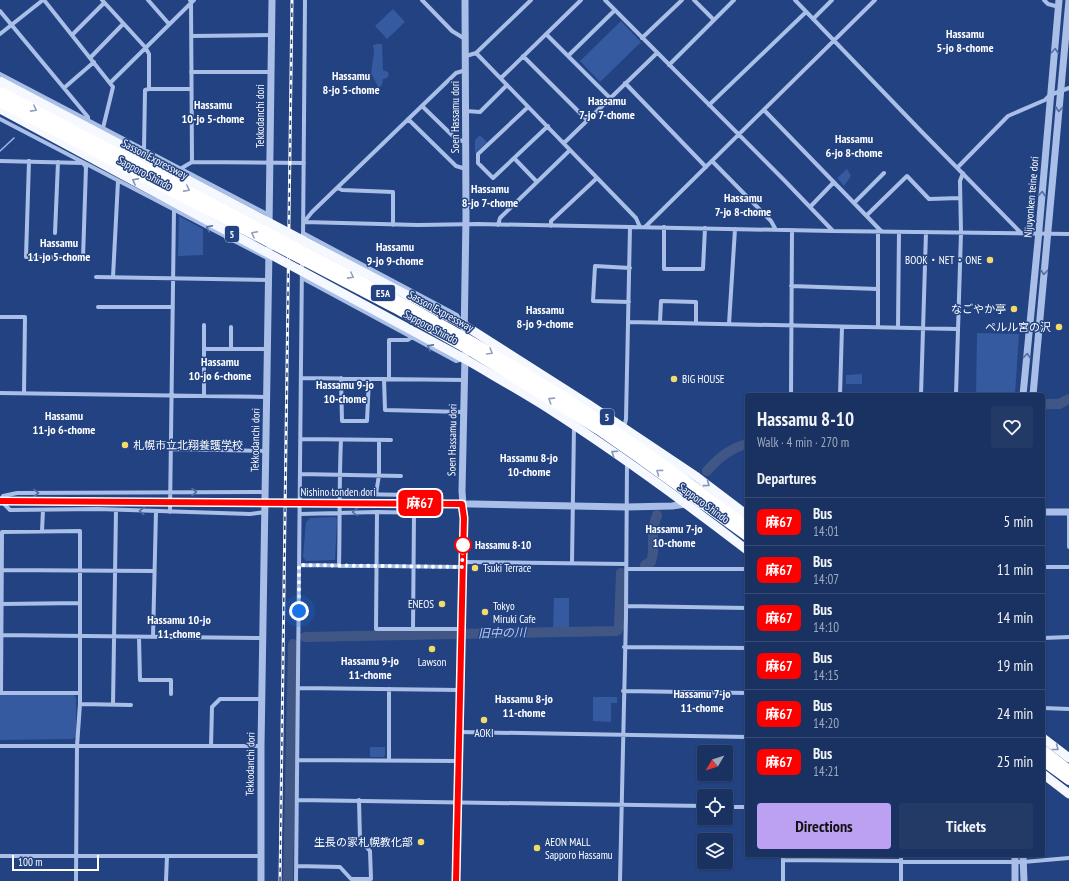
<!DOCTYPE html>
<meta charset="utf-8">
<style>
:root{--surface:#1a3261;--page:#233a67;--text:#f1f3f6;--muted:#9faabd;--line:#384d76;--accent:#bca0f2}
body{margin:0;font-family:"PT Sans Narrow","Noto Sans JP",sans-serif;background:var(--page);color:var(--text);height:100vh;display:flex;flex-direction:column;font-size:15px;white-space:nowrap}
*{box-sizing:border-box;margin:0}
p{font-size:13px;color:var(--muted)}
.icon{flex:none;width:22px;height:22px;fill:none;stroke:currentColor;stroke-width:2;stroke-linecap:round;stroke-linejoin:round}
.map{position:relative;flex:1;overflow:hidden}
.panel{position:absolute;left:745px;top:393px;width:300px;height:464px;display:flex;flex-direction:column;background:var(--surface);border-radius:4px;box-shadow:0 1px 3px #0004,0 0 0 1px var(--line)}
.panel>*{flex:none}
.badge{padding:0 8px;border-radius:6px;font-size:14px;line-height:26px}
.needle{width:26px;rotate:231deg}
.fabs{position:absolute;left:697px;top:745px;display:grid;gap:8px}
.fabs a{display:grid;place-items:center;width:36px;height:36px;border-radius:4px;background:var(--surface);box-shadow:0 1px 3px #0004,0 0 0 1px var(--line);font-size:20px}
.scale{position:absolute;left:12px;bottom:10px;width:87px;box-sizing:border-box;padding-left:4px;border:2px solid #fff;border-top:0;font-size:11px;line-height:14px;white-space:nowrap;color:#fff;-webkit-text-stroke:3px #224281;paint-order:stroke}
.you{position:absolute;width:20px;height:20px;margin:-10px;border:3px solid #fff;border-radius:50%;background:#1a73e8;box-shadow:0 0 0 6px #1a73e833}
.map>.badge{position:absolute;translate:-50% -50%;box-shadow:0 0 0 2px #fff}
h2{padding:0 12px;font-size:15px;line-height:36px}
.round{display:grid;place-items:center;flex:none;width:42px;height:42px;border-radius:4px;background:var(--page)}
.head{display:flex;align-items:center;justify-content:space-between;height:68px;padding:0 12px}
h1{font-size:19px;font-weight:700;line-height:30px}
.button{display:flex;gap:8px;margin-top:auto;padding:8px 12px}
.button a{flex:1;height:46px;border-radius:4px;background:var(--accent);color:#111;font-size:16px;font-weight:700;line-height:46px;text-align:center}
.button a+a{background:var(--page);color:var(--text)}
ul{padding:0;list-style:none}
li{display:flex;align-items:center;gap:12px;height:48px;padding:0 12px;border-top:1px solid var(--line)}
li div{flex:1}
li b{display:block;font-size:15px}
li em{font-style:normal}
li .badge{min-width:44px;font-weight:700;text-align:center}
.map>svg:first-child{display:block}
.green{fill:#365a9f}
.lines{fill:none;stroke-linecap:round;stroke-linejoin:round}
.stream{stroke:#9db8e9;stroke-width:1.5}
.river{stroke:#405786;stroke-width:10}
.minor{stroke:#a9bfe8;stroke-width:4}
.tertiary{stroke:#a9bfe8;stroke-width:7}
.trunk{stroke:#f5f8fe;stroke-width:9}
.motorway{stroke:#fff;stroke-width:10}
.rail-casing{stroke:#fff;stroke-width:3}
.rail{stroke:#224281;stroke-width:1.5;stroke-dasharray:4.5;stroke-linecap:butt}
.tertiary-bridge{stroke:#a9bfe8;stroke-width:7}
.trunk-bridge{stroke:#f5f8fe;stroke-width:9}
.motorway-bridge{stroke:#fff;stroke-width:10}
.oneway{stroke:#516ea5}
.oneway2{stroke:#90a0c0}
.oneway3{stroke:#8194b9}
.line-casing{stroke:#fff;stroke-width:9}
.line{stroke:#f00;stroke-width:6}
.walk{stroke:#fff;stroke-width:4;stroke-dasharray:0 7.2}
.poi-dot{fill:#f3da6b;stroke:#224281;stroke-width:1.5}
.stop-dot{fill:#fff;stroke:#f00;stroke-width:2}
.labels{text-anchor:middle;stroke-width:3;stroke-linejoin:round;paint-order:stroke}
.shield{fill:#224281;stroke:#bdc6d9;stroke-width:1}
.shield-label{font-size:10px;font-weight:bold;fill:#fff}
.street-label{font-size:11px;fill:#fff;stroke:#224281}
.poi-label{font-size:11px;fill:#fff;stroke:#224281;text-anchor:end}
.stop-label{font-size:11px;font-weight:bold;fill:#fff;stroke:#224281;text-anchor:start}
.neighbourhood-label{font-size:12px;font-weight:bold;fill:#fff;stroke:#224281}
.water-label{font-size:12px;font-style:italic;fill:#b4c9ef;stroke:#224281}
</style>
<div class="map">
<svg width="1069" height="881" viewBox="0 0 1069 881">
<rect width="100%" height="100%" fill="#224281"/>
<path class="green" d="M393 9 405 22 387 39 375 26Z
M621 21 641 42 600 82 580 61Z
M377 44H382L383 70 388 72 389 75 387 78 383 79 382 85 380 87H378L371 73 374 53 373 45Z
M480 135 487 142 475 153V140Z
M847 169 851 176 844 186 837 178Z
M179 216 203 229V255L178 256Z
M977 333 1019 334 1015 395H976Z
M862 374V384H846V375Z
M335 517 337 519 335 560 306 561 303 557 306 522 310 518Z
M554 598H569V630L553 629Z
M0 695H74L76 698V737L73 739 0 740Z
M593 697H617V703H611V722L593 721Z
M370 747H385V755L384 757H370Z"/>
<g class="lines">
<path class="stream" d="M0 151 14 138"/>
<path class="river" d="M1043 405 1048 404H1059L1069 399
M707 471C718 458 730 448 747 444
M645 565 651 562 653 553V528L657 515
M305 637 617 631 619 627 621 573
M288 881 293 644"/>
<path class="minor" d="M44 0 113 87 103 128
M102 0 145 47 149 54V89L145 90 144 150
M148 0 169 24
M190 0 191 2 192 162
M422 0 452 31 465 39
M605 0 784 180 833 231
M694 0 714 20
M795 0 918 128 1021 233
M1044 0 1048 4 1059 7
M0 11 88 117V120
M813 19 832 0
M0 34 43 0
M546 34 610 98
M72 35 104 3
M191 36 272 35
M642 38 682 0
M476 53 636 218 640 227
M466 56 476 53 531 0
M523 56 587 120
M568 56 615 10
M90 58 123 24
M669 65 734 0
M191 72H271
M0 74 269 215
M501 78 581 0
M110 83 194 0
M625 83 706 167
M64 88 94 62
M149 89H191
M709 105 806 12
M422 106 456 139 466 142
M528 107 478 154V163L493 178 548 126
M764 110 882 232
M466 111 480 112 507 85
M0 119 269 259
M408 119 456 166 466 169
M564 143 657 53
M514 158 537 182
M0 161 83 163 86 167 83 258 26 257 29 161
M712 161 771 221 776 230
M958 167 1008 116 1045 100 1050 95 1069 88
M180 169 192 162 304 163
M338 188 342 190 393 192V225
M855 202 884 173
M810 207 834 182
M867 215 907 176 929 199 960 198
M304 222 418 225 478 224 833 231 1069 234
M304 222 312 212 456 73 466 70
M498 225 500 218 570 150
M551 226V221L597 178
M645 227 875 0
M664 227V269H703L705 228
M878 232V327
M55 233 58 162
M303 233 457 315 461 321
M303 240 305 0
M96 277 268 280
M113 277 118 181
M302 278 456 361 463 359
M791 286 878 289
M629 302 593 301 595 266 630 268
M98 307H173
M0 317H25L24 393
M629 322 957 329
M660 322 661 301 696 302V323
M729 324 735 229
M231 327V349
M898 328 899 232
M204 349H268
M301 378 465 380
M341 378 342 421H367L369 379
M384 379 385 410 463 412
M389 379V340H408L412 337
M0 393 266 397
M791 395 792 230
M840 395 842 327
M921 395 926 232
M956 395 961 233 960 181 963 173
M204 396V325
M624 428 626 419 630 227
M301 439 391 440
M171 449 266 451
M300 474 401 476
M265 492 17 493 3 496 1 501 10 510 98 509 250 514 265 512
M300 493 411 495 424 502
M376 494 379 475V440
M170 512 174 210
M377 512 376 629H461
M1069 512V547
M300 514 377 512 422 513 426 512 431 503
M42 531 43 510
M463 562 626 564
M572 563 574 426
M299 565 462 567
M339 566C340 524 339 482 341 440
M1043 567H1069
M626 569H747
M0 570 154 571
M2 604 80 603
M626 606 747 608
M413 629 414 513
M0 635 263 638
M139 637 140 680H171V694
M153 637 156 511
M1043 638 1069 637
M624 647 747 648
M298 688 460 690
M623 691 747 693
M0 693H80
M1 693 2 532 80 531V704L77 746 76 881
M80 704 131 705
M113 705 116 510
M1043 708 1069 709
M459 732 747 737
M0 746H261
M211 746 212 707 220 699H262
M297 760 459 761
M389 760V689
M297 800 704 806
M726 807H747
M0 856H261
M783 860 1023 862 1069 858
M296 866 340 867 351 879H371L370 851 360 840 359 800
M166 881 167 856
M296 881 302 260
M620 881 626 616 627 462
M783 881V855
M901 881V855"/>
<path class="tertiary" d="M269 227 272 0
M464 341 466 217 465 0
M1023 395 1038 241 1059 0
M1033 395 1069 0
M0 501H14
M422 503 626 507 672 506 686 504 705 506
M1043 512H1069
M1023 855 1024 881
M261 881V746L269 249
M456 881 463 557 464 518 462 491 465 355
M1015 881V855"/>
<path class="trunk" d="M464 325 588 404 697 477 747 515
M465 359C492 375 519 390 546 407 615 451 682 500 747 550
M1043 738 1069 758
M1043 774 1069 794"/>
<path class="motorway" d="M1043 750 1069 770
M1043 761 1069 780"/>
<defs>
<path id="rail" d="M280 881 292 0"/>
</defs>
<use href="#rail" class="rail-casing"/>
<use href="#rail" class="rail"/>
<path class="tertiary-bridge" d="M14 501 422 503"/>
<path class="trunk-bridge" d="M0 81 464 325
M0 109 465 359"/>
<path class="motorway-bridge" d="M0 91C99 143 198 195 296 247 380 291 463 334 543 384 614 428 681 476 747 526
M0 102 395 308 469 350 599 430 639 458 747 536"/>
</g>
<defs><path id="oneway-chevron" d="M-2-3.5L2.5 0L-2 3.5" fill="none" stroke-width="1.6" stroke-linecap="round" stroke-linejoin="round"/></defs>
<g class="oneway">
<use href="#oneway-chevron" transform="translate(1055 51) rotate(-85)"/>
<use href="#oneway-chevron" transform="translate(1059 109) rotate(95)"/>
<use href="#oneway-chevron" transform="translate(1042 194) rotate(-85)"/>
<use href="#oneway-chevron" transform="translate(209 228) rotate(-153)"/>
<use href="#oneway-chevron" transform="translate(1044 272) rotate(95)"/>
<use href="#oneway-chevron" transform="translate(430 347) rotate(-152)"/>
<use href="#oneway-chevron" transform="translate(1027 356) rotate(-84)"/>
<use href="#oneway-chevron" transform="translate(194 492)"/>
<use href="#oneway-chevron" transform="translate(36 493)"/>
<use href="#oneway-chevron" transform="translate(142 511) rotate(-178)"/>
<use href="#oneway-chevron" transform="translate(355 512) rotate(179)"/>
</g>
<g class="oneway2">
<use href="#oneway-chevron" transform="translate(34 109) rotate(28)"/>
<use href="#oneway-chevron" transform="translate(187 189) rotate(28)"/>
<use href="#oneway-chevron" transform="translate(254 234) rotate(-153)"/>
<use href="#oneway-chevron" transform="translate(351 276) rotate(28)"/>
<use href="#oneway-chevron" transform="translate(490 352) rotate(31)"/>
<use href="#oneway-chevron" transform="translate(551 400) rotate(-147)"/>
<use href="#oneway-chevron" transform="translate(659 472) rotate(-144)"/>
</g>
<g class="oneway3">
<use href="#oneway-chevron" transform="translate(135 181) rotate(-152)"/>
<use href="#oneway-chevron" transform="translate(614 453) rotate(-146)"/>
<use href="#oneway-chevron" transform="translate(707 484) rotate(37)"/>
<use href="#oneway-chevron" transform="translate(1056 748) rotate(38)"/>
</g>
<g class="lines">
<defs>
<path id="line" d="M0 501 462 504 464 518 463 557 456 881"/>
</defs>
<use href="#line" class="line-casing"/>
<use href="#line" class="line"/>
<path class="walk" d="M299 611V565L462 567 463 544V545"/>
</g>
<g class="poi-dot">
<circle cx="990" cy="260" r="4"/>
<circle cx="1014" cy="309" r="4"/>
<circle cx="1059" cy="327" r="4"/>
<circle cx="674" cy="379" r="4"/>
<circle cx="125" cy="445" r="4"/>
<circle cx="475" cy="568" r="4"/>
<circle cx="442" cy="604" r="4"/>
<circle cx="485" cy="612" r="4"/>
<circle cx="432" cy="649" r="4"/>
<circle cx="484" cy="720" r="4"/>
<circle cx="421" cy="842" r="4"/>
<circle cx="537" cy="848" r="4"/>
</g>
<circle class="stop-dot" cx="463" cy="545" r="8"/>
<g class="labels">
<g class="shield">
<rect x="225" y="226" width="14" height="16" rx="3"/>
<rect x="371" y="285" width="24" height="16" rx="3"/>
<rect x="600" y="409" width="14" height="16" rx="3"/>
</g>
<g class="shield-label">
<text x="232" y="238">5</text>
<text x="383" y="297">E5A</text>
<text x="607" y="421">5</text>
</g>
<g class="street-label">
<text transform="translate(260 116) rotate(-90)" y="4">Tekkodanchi dori</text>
<text transform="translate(455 117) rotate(-90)" y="4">Soen Hassamu dori</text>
<text transform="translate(155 159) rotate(28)" y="4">Sasson Expressway</text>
<text transform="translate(145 173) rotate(28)" y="4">Sapporo Shindo</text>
<text transform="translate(1031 197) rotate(-85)" y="4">Nijuyonken teine dori</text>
<text transform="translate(441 311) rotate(29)" y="4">Sasson Expressway</text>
<text transform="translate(431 327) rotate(28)" y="4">Sapporo Shindo</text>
<text transform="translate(255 440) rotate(-89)" y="4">Tekkodanchi dori</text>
<text transform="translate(452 440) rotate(-89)" y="4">Soen Hassamu dori</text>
<text x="338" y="496">Nishino tonden dori</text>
<text transform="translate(704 503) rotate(36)" y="4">Sapporo Shindo</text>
<text transform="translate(250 764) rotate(-89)" y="4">Tekkodanchi dori</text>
</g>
<g class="poi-label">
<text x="982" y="264">BOOK・NET・ONE</text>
<text x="1006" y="313">なごやか亭</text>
<text x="1051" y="331">ペルル宮の沢</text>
<text x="682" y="383" text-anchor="start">BIG HOUSE</text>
<text x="133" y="449" text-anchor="start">札幌市立北翔養護学校</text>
<text x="483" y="572" text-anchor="start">Tsuki Terrace</text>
<text x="434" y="608">ENEOS</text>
<text x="493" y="610" text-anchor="start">Tokyo<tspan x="493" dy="13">Miruki Cafe</tspan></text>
<text x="432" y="666" text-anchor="middle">Lawson</text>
<text x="484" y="737" text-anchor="middle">AOKI</text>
<text x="413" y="846">生長の家札幌教化部</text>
<text x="545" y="846" text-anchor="start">AEON MALL<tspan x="545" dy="13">Sapporo Hassamu</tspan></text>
</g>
<g class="stop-label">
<text x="475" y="549">Hassamu 8-10</text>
</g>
<g class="neighbourhood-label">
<text x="965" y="38">Hassamu<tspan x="965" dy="14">5-jo 8-chome</tspan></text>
<text x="351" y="80">Hassamu<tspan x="351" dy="14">8-jo 5-chome</tspan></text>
<text x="607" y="105">Hassamu<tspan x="607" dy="14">7-jo 7-chome</tspan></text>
<text x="213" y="109">Hassamu<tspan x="213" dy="14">10-jo 5-chome</tspan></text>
<text x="854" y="143">Hassamu<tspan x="854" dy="14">6-jo 8-chome</tspan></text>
<text x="490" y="193">Hassamu<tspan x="490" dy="14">8-jo 7-chome</tspan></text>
<text x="743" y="202">Hassamu<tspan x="743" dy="14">7-jo 8-chome</tspan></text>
<text x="59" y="247">Hassamu<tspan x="59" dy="14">11-jo 5-chome</tspan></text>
<text x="395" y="251">Hassamu<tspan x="395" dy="14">9-jo 9-chome</tspan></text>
<text x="545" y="314">Hassamu<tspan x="545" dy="14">8-jo 9-chome</tspan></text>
<text x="220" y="366">Hassamu<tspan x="220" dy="14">10-jo 6-chome</tspan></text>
<text x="345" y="389">Hassamu 9-jo<tspan x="345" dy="14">10-chome</tspan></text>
<text x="64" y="420">Hassamu<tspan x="64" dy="14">11-jo 6-chome</tspan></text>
<text x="529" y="462">Hassamu 8-jo<tspan x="529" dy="14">10-chome</tspan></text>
<text x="674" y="533">Hassamu 7-jo<tspan x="674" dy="14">10-chome</tspan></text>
<text x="179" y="624">Hassamu 10-jo<tspan x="179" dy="14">11-chome</tspan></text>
<text x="370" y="665">Hassamu 9-jo<tspan x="370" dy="14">11-chome</tspan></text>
<text x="702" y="698">Hassamu 7-jo<tspan x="702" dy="14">11-chome</tspan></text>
<text x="524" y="703">Hassamu 8-jo<tspan x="524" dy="14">11-chome</tspan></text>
</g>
<g class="water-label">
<text transform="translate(502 633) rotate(-1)" y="4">旧中の川</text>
</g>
</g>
</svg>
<div class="fabs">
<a><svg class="needle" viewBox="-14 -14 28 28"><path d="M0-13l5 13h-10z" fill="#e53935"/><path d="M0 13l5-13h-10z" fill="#9faabd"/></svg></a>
<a><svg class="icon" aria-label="locate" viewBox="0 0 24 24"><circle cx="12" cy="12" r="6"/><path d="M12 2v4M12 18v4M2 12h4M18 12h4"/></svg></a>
<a><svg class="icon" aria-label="layers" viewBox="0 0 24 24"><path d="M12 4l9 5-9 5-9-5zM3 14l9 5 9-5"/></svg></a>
</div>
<div class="scale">100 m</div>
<div class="you" style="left:299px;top:611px"></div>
<b class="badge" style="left:420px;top:503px;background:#f00;color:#fff">麻67</b>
<section class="panel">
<div class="head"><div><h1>Hassamu 8-10</h1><p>Walk · 4 min · 270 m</p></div><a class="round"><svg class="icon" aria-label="heart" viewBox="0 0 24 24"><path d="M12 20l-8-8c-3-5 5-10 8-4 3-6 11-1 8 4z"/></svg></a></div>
<h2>Departures</h2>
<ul>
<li><span class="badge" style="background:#f00;color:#fff">麻67</span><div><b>Bus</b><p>14:01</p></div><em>5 min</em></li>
<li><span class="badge" style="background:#f00;color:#fff">麻67</span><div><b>Bus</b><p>14:07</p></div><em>11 min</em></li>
<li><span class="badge" style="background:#f00;color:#fff">麻67</span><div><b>Bus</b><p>14:10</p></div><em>14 min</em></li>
<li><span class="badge" style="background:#f00;color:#fff">麻67</span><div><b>Bus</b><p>14:15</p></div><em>19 min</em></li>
<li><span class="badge" style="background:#f00;color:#fff">麻67</span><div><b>Bus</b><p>14:20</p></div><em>24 min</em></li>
<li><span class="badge" style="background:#f00;color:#fff">麻67</span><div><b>Bus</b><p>14:21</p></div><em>25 min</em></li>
</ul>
<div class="button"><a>Directions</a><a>Tickets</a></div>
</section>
</div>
